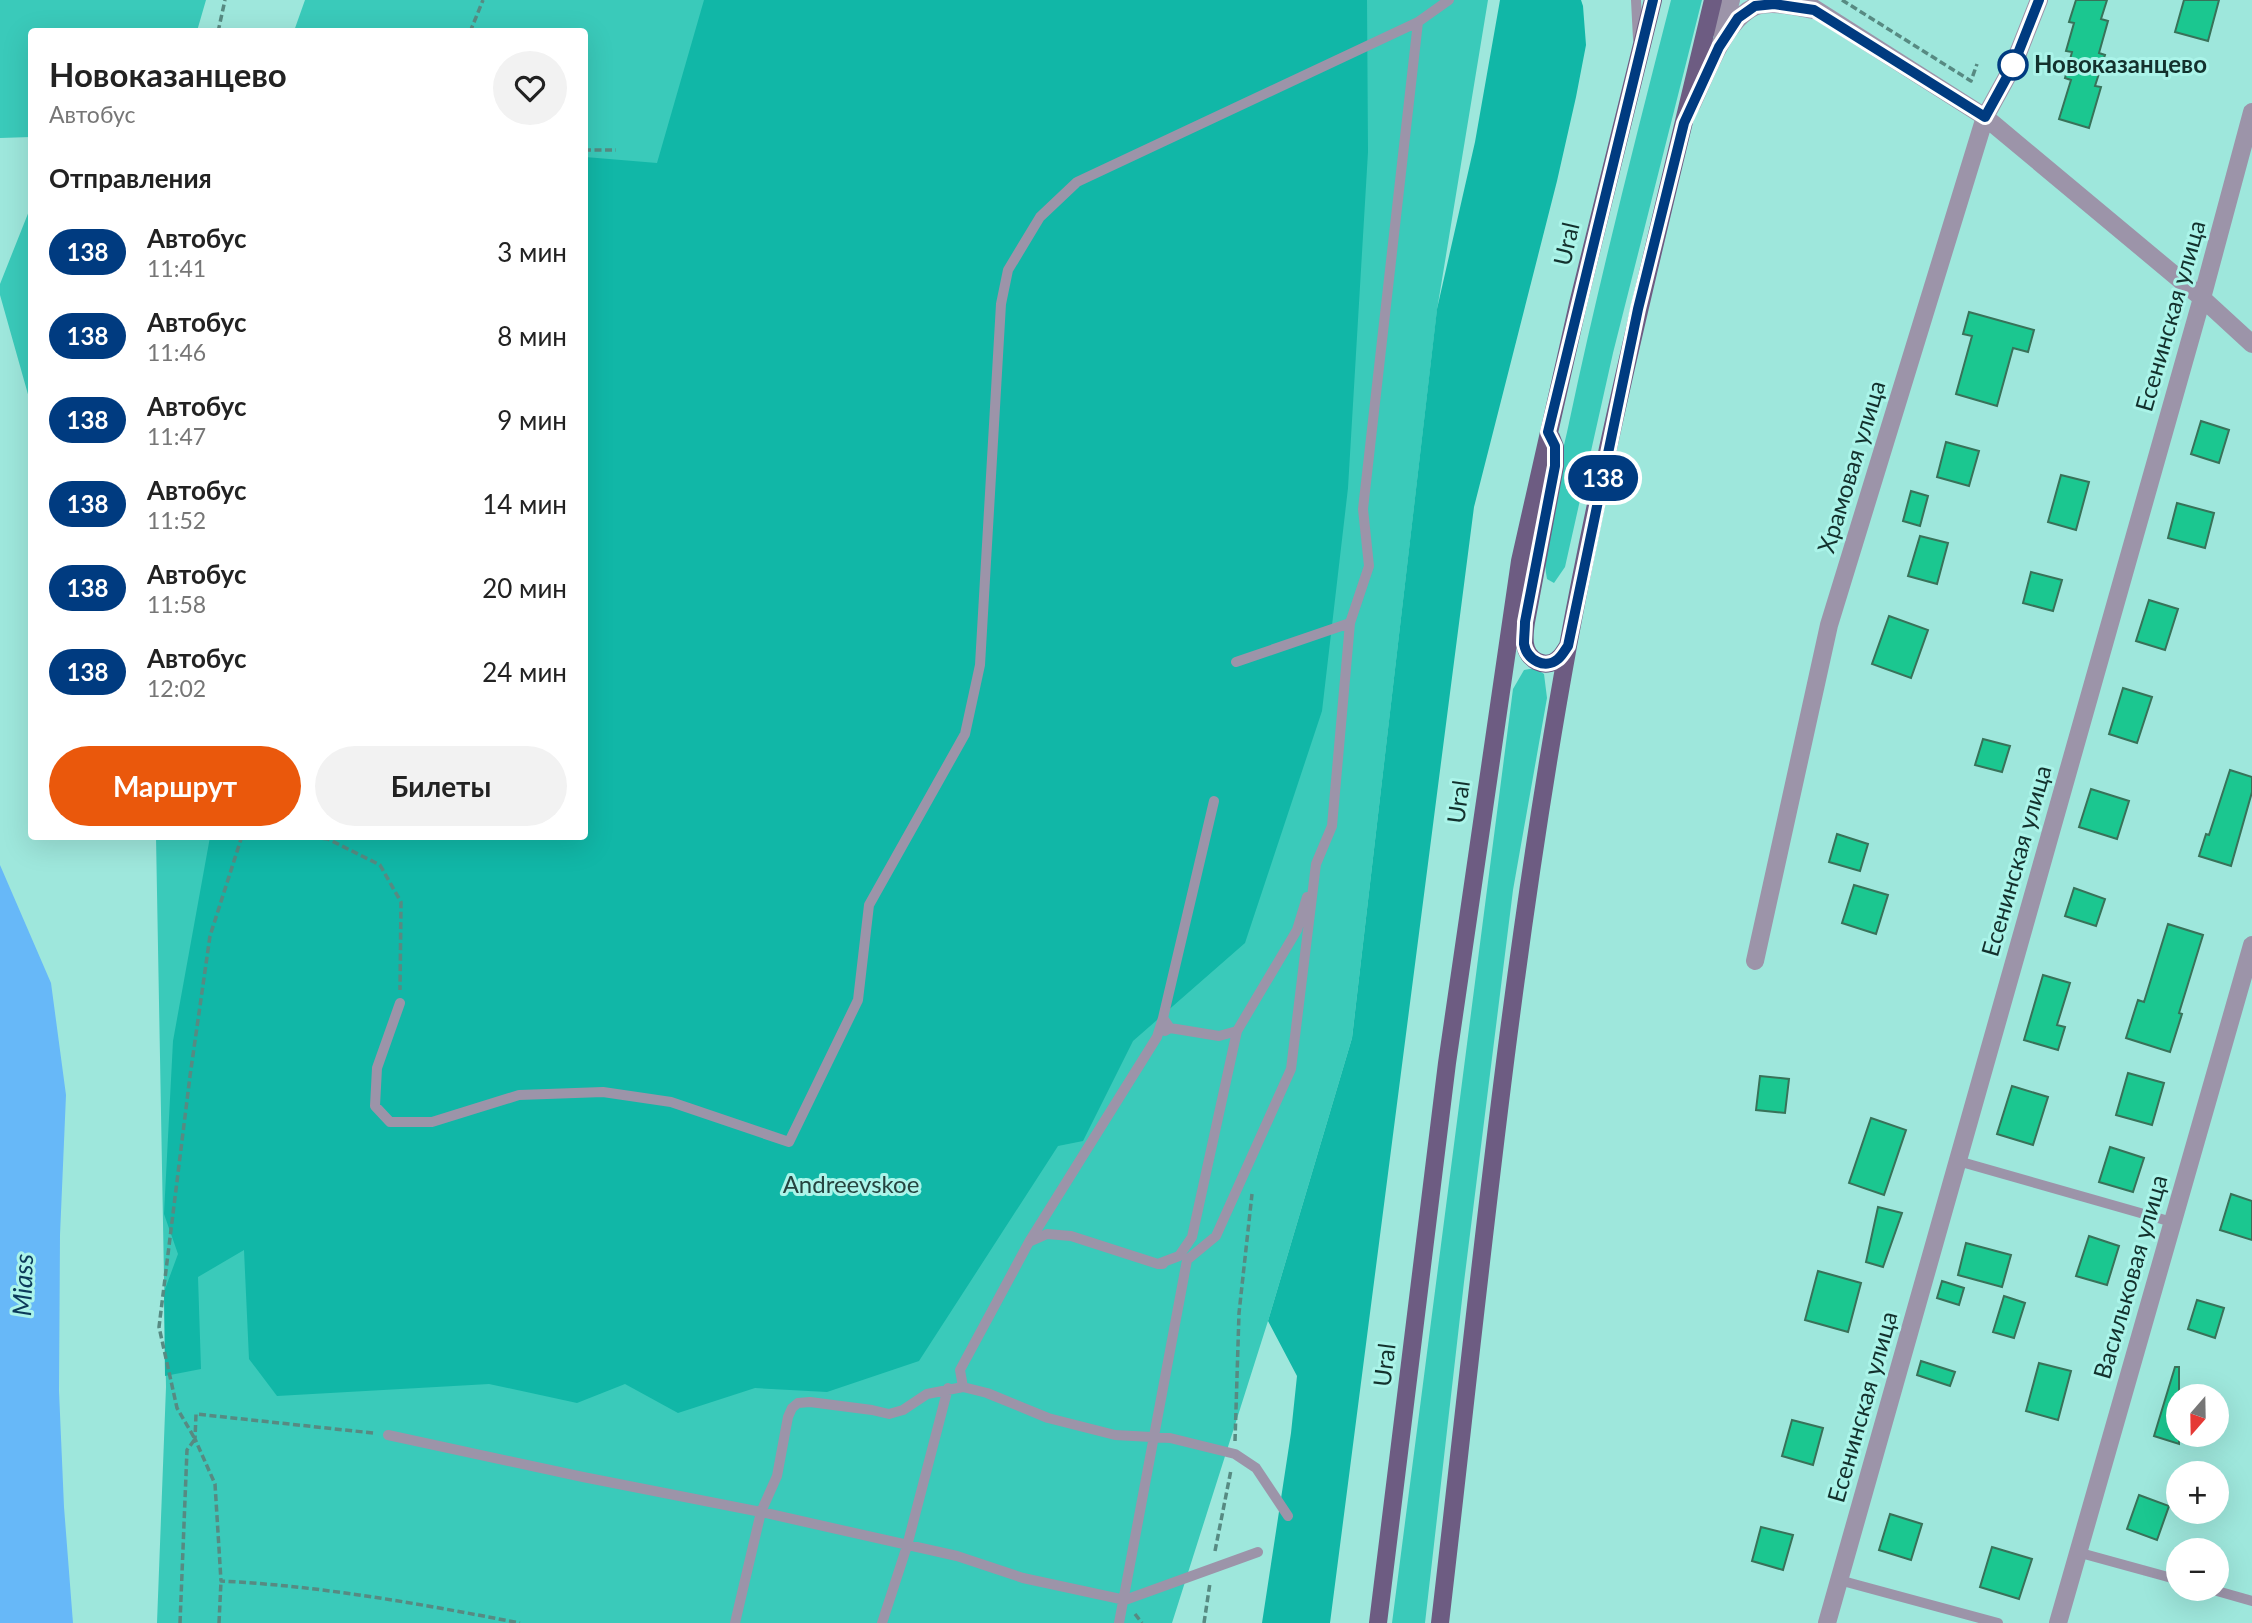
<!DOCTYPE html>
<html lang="ru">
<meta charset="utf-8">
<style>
:root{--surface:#fff;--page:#f2f2f2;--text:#222;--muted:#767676;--accent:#ea580c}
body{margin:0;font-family:Lato,sans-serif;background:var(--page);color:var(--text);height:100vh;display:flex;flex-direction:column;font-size:26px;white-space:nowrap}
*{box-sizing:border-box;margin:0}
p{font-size:23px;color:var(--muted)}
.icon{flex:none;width:38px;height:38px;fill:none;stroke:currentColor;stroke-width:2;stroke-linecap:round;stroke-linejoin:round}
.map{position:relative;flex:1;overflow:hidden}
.sheet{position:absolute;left:28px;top:28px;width:560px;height:812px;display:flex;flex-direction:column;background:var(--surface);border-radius:7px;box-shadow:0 7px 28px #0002}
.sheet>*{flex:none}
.badge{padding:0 14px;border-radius:23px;font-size:24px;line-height:46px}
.needle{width:46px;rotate:200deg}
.tools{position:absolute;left:2166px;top:1384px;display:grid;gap:14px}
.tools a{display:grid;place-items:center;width:63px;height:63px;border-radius:50%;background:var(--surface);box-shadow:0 7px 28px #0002;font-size:35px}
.map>.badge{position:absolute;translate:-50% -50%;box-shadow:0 0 0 4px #fff}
h2{padding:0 21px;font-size:26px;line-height:63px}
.round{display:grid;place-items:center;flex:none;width:74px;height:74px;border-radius:37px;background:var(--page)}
.summary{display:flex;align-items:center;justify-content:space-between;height:119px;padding:0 21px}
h1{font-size:33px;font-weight:700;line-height:52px}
.action{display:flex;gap:14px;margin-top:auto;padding:14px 21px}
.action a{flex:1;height:80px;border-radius:42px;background:var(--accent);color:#fff;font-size:28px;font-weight:700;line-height:80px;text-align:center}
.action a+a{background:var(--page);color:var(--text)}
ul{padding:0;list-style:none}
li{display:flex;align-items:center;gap:21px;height:84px;padding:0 21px}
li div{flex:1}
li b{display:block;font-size:26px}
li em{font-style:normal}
li .badge{min-width:77px;font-weight:700;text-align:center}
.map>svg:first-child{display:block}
.green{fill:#3acaba}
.forest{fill:#11b7a7}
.water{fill:#67b8f8}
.building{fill:#1bc790;stroke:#387259;stroke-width:2}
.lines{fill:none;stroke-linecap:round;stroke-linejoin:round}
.path{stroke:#578a82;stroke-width:3.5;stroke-dasharray:7 3.5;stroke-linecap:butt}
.service{stroke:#9c94a9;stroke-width:10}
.minor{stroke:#9c94a9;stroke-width:18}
.primary{stroke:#6d5c82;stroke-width:18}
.line-casing{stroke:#fff;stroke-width:16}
.line{stroke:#003b80;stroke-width:10}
.stop-dot{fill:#fff;stroke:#003b80;stroke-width:3.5}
.labels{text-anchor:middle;stroke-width:6;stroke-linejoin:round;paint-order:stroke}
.stop-label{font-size:24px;font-weight:bold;fill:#13312d;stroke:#abf4e9;text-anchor:start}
.street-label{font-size:24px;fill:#13312d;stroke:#abf4e9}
.park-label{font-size:24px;fill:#25433f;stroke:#abf4e9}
.water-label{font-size:26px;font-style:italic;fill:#0c3959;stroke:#abf4e9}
</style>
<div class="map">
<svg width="2252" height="1623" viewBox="0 0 2252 1623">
<rect width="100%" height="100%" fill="#9ee7dc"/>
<path class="green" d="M0 0H206L197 31 32 32 31 137 0 138Z
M305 0H1488L1437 310 1352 1038 1268 1321 1172 1623H157L166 1387 156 837 584 836V32L294 31Z
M1671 0H1702L1613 353 1565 567 1554 583 1547 579C1538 531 1559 471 1569 423 1599 281 1635 141 1671 0Z
M31 206V405L0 295V284Z
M1535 668 1544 674 1547 698 1513 890 1464 1282 1425 1623H1392L1513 689 1524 670Z"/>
<path class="forest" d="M704 0H1367L1368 152 1348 488 1322 711 1245 943 1133 1041 1083 1141 1058 1146 919 1361 827 1392 755 1388 678 1413 625 1384 577 1403 489 1384 277 1396 249 1359 244 1250 198 1277 201 1369 165 1376 164 1292 178 1254 164 1214 173 1041 210 837 584 836 585 157 657 163Z
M1500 0H1581L1583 6 1586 45 1576 97 1557 181 1474 507 1330 1623H1262L1291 1433 1297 1376 1268 1321 1352 1038 1437 309 1475 142Z"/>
<path class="water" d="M0 865 51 983 66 1095 60 1235 59 1391 64 1507 73 1623H0Z"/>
<path class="building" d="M2076 0H2107L2101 19 2108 21 2099 53 2105 55 2095 86 2101 87 2089 128 2059 119 2071 80 2065 78 2072 52 2066 51 2074 23 2069 22Z
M2184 0H2219L2208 41 2175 32Z
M1969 312 2034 330 2028 352 2013 348 1997 406 1956 394 1972 336 1963 334Z
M2201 421 2229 430 2219 463 2191 454Z
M1946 442 1979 451 1969 486 1937 477Z
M2061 475 2089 482 2076 530 2048 522Z
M1911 491 1928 496 1920 526 1903 521Z
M2177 503 2214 513 2205 548 2168 538Z
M1920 536 1948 543 1937 584 1908 576Z
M2031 572 2062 580 2053 611 2023 603Z
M2149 600 2178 609 2165 650 2136 641Z
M1889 616 1928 630 1911 678 1872 664Z
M2123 688 2152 697 2137 743 2109 734Z
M1983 739 2010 746 2002 772 1975 765Z
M2230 770 2252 777V792L2231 866 2199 856 2206 834 2209 835Z
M2091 789 2129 801 2117 839 2079 827Z
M1837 834 1868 844 1860 871 1829 862Z
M1854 885 1888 895 1876 934 1842 923Z
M2074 888 2105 899 2096 926 2065 916Z
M2168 924 2203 935 2179 1013 2182 1014 2170 1052 2126 1038 2138 1000 2144 1002Z
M2043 975 2070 983 2057 1025 2065 1027 2058 1050 2024 1040Z
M2128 1073 2164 1083 2152 1125 2116 1115Z
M1760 1076 1789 1079 1785 1113 1756 1110Z
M2012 1086 2048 1097 2033 1145 1997 1134Z
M1871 1118 1906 1130 1884 1195 1849 1183Z
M2110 1147 2144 1158 2133 1192 2099 1182Z
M2231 1194 2252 1201V1240L2220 1230Z
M1878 1207 1902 1213 1883 1267 1866 1262Z
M2089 1236 2119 1246 2107 1285 2076 1276Z
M1966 1243 2011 1255 2002 1287 1958 1275Z
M1818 1271 1861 1283 1848 1332 1805 1320Z
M1942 1281 1964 1288 1959 1305 1937 1298Z
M2004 1296 2025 1303 2014 1338 1993 1332Z
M2197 1300 2224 1308 2215 1338 2188 1329Z
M1921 1361 1955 1372 1950 1386 1917 1375Z
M2039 1363 2071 1371 2058 1420 2026 1411Z
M2175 1367H2179V1444L2154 1436Z
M1792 1420 1823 1428 1813 1465 1782 1456Z
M2139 1495 2169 1506 2157 1540 2127 1529Z
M1890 1514 1922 1524 1911 1560 1879 1550Z
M1761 1527 1793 1535 1783 1570 1752 1561Z
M1992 1547 2032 1559 2019 1599 1980 1587Z"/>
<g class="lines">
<path class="path" d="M1842 0 1971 81 1977 64
M218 32 225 0
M470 32 483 0
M584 150H616
M302 836 328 839 380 865 401 902 400 990
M373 1433 196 1414 195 1439 215 1484 221 1581C322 1586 421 1604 520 1623
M1235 1441 1239 1313 1252 1194
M1215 1551 1231 1470
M1135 1614 1142 1623
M180 1623 187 1450 195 1439 177 1408 159 1327 190 1076 210 936 242 836
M219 1623 221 1581
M1204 1623 1210 1583"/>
<path class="service" d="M1636 0 1638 39
M1236 662 1350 623
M400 1003 377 1068 375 1106 390 1122H432L519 1095 603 1092 671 1102 789 1142 858 1000 869 905 965 734 980 665 1001 304 1008 270 1040 217 1077 182 1418 22
M1170 1028 1163 1018 1214 801
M1165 1031 1170 1028 1219 1036 1237 1031
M1958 1161 2172 1222
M1029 1242 1047 1234 1071 1236 1158 1264H1163
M1158 1264 1179 1256 1192 1237 1237 1031 1297 930 1307 897
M963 1387 960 1370 1029 1242 1157 1037 1163 1018
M388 1435 583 1477 761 1512 957 1556 1023 1578 1125 1600 1258 1552
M2077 1552 2179 1580
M1839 1580 1998 1623
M2210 1589 2252 1601
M735 1623 761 1512 777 1476 788 1417 792 1408 798 1403 810 1402 872 1410 889 1414 903 1410 927 1394 963 1387 987 1393 1048 1418 1115 1435 1170 1438 1235 1454 1256 1468 1288 1516
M882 1623 907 1546 948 1388
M1119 1623 1187 1260 1216 1236 1291 1069 1316 864 1332 826 1350 623 1369 566 1363 509 1418 22 1449 0"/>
<path class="minor" d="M1801 0 1985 117 2202 298 2252 344
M1722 33 1731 0
M1692 104C1706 75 1724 21 1754 7 1771 0 1796 7 1814 10
M1755 961 1829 625 1985 117 2013 66 2039 0
M1827 1623 2202 298 2252 112
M2058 1623 2252 945"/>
<path class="primary" d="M1551 437 1555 447V466L1526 622C1525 629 1524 637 1525 644 1527 660 1545 670 1558 659 1562 656 1565 650 1568 646
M1378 1623 1447 1063 1520 561 1578 304 1653 0
M1440 1623C1478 1297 1509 969 1568 646 1608 429 1662 215 1713 0"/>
</g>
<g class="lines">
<defs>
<path id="line" d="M1653 0 1548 432 1555 446V466L1525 622C1525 629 1524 637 1524 644 1527 660 1545 670 1558 659 1562 656 1565 650 1568 646L1638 309 1684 123 1719 47 1738 18 1755 6 1774 4 1814 10 1985 117 2013 66 2039 0"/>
</defs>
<use href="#line" class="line-casing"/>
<use href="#line" class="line"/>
</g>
<circle class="stop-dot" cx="2013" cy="65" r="14"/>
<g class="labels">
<g class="stop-label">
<text x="2034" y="73">Новоказанцево</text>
</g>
<g class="street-label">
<text transform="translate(1567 244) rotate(-77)" y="8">Ural</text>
<text transform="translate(2171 316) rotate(-74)" y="8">Есенинская улица</text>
<text transform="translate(1852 467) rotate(-73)" y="8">Храмовая улица</text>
<text transform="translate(1459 802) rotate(-82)" y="8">Ural</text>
<text transform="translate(2017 861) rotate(-74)" y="8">Есенинская улица</text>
<text transform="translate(2131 1277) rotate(-74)" y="8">Васильковая улица</text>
<text transform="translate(1385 1365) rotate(-83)" y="8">Ural</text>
<text transform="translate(1863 1407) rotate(-74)" y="8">Есенинская улица</text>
</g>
<g class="park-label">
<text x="851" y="1193">Andreevskoe</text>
</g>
<g class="water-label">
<text transform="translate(23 1285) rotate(-88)" y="9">Miass</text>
</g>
</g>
</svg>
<div class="tools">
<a><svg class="needle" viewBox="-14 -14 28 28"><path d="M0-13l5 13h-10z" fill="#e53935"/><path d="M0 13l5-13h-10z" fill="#767676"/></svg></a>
<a>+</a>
<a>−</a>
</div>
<b class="badge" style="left:1603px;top:478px;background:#003b80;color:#fff">138</b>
<section class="sheet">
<div class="summary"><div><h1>Новоказанцево</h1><p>Автобус</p></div><a class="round"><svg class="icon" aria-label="heart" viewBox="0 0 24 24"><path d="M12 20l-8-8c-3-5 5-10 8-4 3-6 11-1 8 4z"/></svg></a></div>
<h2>Отправления</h2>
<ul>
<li><span class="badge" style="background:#003b80;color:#fff">138</span><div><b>Автобус</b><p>11:41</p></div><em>3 мин</em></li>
<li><span class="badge" style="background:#003b80;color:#fff">138</span><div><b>Автобус</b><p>11:46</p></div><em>8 мин</em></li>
<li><span class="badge" style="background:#003b80;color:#fff">138</span><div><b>Автобус</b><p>11:47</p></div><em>9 мин</em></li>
<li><span class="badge" style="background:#003b80;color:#fff">138</span><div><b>Автобус</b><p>11:52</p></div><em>14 мин</em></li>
<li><span class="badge" style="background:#003b80;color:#fff">138</span><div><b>Автобус</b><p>11:58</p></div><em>20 мин</em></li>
<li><span class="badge" style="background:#003b80;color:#fff">138</span><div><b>Автобус</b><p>12:02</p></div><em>24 мин</em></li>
</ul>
<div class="action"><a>Маршрут</a><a>Билеты</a></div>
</section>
</div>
